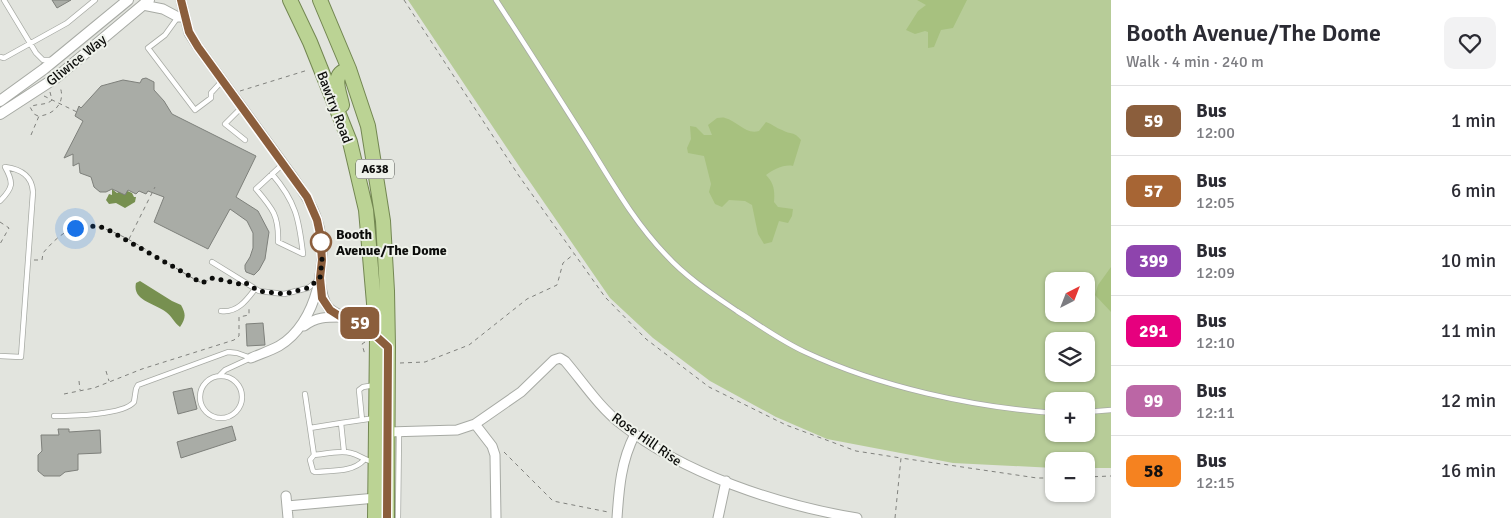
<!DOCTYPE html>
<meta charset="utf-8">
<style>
:root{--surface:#fff;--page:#f2f2f3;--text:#2b2b33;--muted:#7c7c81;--line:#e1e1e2}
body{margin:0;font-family:Signika,sans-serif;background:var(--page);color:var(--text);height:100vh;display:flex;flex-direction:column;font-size:19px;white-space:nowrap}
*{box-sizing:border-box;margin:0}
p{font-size:16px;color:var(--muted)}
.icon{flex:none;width:28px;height:28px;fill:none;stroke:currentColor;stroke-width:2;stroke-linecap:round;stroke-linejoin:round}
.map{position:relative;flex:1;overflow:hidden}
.details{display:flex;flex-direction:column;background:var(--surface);width:400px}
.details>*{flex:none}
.badge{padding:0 10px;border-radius:8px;font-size:18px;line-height:32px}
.needle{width:32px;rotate:42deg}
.fabs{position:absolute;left:1045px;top:272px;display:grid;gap:10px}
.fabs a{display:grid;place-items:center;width:50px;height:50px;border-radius:10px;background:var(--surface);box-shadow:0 1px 4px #0004;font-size:25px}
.you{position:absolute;width:25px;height:25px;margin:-12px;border:4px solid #fff;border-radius:50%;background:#1a73e8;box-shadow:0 0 0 8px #1a73e833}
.map>.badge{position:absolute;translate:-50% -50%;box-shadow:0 0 0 2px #fff}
.round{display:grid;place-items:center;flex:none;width:52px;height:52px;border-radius:10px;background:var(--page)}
.headline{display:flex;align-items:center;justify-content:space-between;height:85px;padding:0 15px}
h1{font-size:24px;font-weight:600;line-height:38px}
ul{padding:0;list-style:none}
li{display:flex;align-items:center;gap:15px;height:70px;padding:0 15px;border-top:1px solid var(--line)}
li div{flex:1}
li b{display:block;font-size:19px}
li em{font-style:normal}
li .badge{min-width:55px;font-weight:700;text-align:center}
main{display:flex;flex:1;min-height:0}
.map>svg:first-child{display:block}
.green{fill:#b7cc98;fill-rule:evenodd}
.forest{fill:#a7c17f}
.water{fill:#779050}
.building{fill:#a9aca6;stroke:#7e807b}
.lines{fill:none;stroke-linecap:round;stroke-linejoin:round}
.service-casing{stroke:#a7aaa4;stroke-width:6}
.minor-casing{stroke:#a7aaa4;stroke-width:11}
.tertiary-casing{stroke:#a7aaa4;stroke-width:12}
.trunk-casing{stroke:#738752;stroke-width:16}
.path{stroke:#80817d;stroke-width:1;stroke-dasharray:4 4;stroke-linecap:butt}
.service{stroke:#fff;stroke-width:4.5}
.minor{stroke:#fff;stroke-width:9}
.tertiary{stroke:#fff;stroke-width:10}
.trunk{stroke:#bbd394;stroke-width:14}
.line-casing{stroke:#fff;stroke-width:11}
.line{stroke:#8b5e3c;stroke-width:8}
.walk{stroke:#0c0d0b;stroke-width:5;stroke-dasharray:0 9}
.stop-dot{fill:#fff;stroke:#8b5e3c;stroke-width:2.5}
.labels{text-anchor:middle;stroke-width:4;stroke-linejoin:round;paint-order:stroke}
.shield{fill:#eff2eb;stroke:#50524e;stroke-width:1}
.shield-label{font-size:12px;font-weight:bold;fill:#0c0d0b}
.street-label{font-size:14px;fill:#0c0d0b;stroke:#eff2eb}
.stop-label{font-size:14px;font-weight:bold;fill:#0c0d0b;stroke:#eff2eb;text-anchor:start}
</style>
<main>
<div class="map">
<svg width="1111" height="518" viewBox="0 0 1111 518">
<rect width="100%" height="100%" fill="#e2e4de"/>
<path class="green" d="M408 0H1111V468H1086V461H1054V468L953 463 827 439 776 417 710 381 653 338 610 298 521 169ZM1054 281H1086V314H1054ZM1054 341H1086V374H1054ZM1054 401H1086V434H1054Z"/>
<path class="forest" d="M917 0H967L953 28 941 30 934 47 928 48V32L925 31 915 34 906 30 918 11 926 5Z
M717 118C720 118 723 117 725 118 737 121 746 135 759 131L766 122C772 124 776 128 782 130 791 135 794 131 801 140L793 166C784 164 773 170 766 175 774 183 775 191 774 202L778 207 793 209 792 216 788 223 779 221 772 242 764 244 758 234 752 205 745 201 729 200 722 207 715 204 709 192 711 184 704 156 688 153 687 148 691 139 690 126 696 127 704 135H712L708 125Z
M1111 267V312L1095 295 1098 285Z"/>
<path class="water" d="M112 189 117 193 123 189 132 193 134 197H136L135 202 125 208 116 203 109 204 106 200 109 194 112 195Z
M140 281 172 301 181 305C186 314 186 318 180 327 174 323 172 316 166 312 155 303 132 301 136 283Z"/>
<path class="building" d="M52 0H71L57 8Z
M146 78 154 82V90L164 101 172 114 256 156 236 197 258 211 269 232 265 259 259 270 254 275 246 272 245 269V265L250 257 253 248V233L247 221 230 209 208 249 154 222 164 197 148 191 146 194 139 191 136 194 128 190 125 195 112 189 106 192H100L94 187 91 177 80 173 79 163 73 166V154L64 158 83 121 75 116 79 106 81 108 101 86 123 80 140 83 142 79Z
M263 323 265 345 247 346 246 324Z
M192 388 197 409 178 414 173 392Z
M232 426 236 440 181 458 177 442Z
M58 429H69V432L100 430 101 453 78 454V470L65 472 60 476H44L38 471V455L42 451 41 435H59Z"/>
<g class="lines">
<defs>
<path id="service" d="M4 0 36 53 43 60H52
M496 0C528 49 559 98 590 147 613 184 635 223 666 255 687 278 712 294 737 311 759 325 781 341 805 352 880 387 972 407 1054 413
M178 17 165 35 148 48 195 110 211 98V93L222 81
M0 57 4 58 67 23 95 0
M242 107 225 124 245 140
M272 174C296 202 299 219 303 254L278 242C279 216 273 209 256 189L283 164
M0 201C13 188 14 183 5 167 20 169 32 175 33 192L21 357 0 356
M212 262 259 291 284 294 308 288 317 281
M221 311C237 313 246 301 255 289
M219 376 225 370 251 358
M200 397a21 21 0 1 1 42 0a21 21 0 1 1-42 0Z
M305 394 314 455 310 460 313 471 315 472C331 470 352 473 364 460
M1086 412 1111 410
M54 416C71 416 124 415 134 402L136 389 138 385 228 352 237 353 251 358
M362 420 359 390 363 387 375 385
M310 428 341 423
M344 452 341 423 375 418
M314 455C325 454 340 450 351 453 360 455 365 461 375 462
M398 518 399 432"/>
<path id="minor" d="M181 0 189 33 198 47 293 177C302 190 312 204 317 220 330 259 317 324 279 346 270 351 260 354 251 358
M143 5 163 9 178 17H184
M320 281C325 316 332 310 359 323 367 326 372 333 377 338
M304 326C316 317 326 317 341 317
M475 424 492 446 495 455 496 518
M388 432 457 430 475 424 521 392 554 360 560 358 565 361C583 382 599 407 621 424 684 474 778 505 857 518
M286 496 288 518
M287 506 376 498
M617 518C619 488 621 461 635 434
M718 518 726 481"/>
<path id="tertiary" d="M0 101 44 69 128 0
M0 114 57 77 149 0"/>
<path id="trunk" d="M290 0 310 42 350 142 366 210 377 338 375 518
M320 0 349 69 368 126 383 221 387 291 388 347 387 518
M342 105C339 90 330 74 349 69"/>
</defs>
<use href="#service" class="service-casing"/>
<use href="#minor" class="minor-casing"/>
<use href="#tertiary" class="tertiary-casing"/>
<use href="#trunk" class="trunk-casing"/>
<path class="path" d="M404 0 519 176 605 297 646 339 709 387 786 425 856 451 901 458
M240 91 308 70
M50 92 52 100
M44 96 77 112
M38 116 34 114 30 107C37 103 46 106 52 100
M31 135 39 116C54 115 66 102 60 87
M0 222 9 228 0 244
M129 239 155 187
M34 260H42L43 253C55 239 68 226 88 226 116 224 174 270 202 283L213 278 230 282
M365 342 362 344 365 355
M400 363 425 362 469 345 527 299 557 285 563 263 574 254
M106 371 109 381
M79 381 80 390
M64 394 94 388 142 369 234 340 239 336V317L249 315V307
M504 452 553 501 608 512
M1086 477 1111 476
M895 518 901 458 1037 478H1054"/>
<use href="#service" class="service"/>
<use href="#minor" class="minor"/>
<use href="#tertiary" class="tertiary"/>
<use href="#trunk" class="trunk"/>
</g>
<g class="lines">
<defs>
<path id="line" d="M181 0 189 32 198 47 307 197 317 220 320 234 322 260 320 278 322 298 330 310 341 317 366 327 388 347 387 518"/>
</defs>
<use href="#line" class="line-casing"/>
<use href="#line" class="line"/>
<path class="walk" d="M75 228C86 226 94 225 105 228L202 283 213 278 240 284 244 282 259 291 284 294 308 288 320 278 322 260 321 242"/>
</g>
<circle class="stop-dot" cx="321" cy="242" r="10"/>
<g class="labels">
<rect class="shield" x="356" y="159.5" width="38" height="19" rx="4"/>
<g class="shield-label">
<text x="375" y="173">A638</text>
</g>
<g class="street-label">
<text transform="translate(76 60) rotate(-39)" y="5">Gliwice Way</text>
<text transform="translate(335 107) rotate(69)" y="5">Bawtry Road</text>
<text transform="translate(647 439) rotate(35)" y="5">Rose Hill Rise</text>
</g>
<g class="stop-label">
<text x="336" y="239">Booth<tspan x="336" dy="16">Avenue/The Dome</tspan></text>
</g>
</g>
</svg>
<div class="fabs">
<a><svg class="needle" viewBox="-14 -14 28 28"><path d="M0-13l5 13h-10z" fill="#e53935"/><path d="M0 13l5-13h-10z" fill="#7c7c81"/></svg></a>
<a><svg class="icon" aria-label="layers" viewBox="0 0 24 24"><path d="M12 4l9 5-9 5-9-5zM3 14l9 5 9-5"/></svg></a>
<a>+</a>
<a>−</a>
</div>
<div class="you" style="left:75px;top:228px"></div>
<b class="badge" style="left:360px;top:323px;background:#8b5e3c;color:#fff">59</b>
</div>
<section class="details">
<div class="headline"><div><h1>Booth Avenue/The Dome</h1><p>Walk · 4 min · 240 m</p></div><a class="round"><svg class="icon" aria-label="heart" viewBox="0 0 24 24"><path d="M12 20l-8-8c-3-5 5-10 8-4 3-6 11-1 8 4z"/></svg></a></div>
<ul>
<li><span class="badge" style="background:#8b5e3c;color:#fff">59</span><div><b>Bus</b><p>12:00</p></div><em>1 min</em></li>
<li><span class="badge" style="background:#a76534;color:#fff">57</span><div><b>Bus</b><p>12:05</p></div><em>6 min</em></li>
<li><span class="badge" style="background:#8e44ad;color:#fff">399</span><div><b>Bus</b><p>12:09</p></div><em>10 min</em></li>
<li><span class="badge" style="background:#e6007e;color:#fff">291</span><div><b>Bus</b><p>12:10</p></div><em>11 min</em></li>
<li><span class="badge" style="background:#bb66a5;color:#fff">99</span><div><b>Bus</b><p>12:11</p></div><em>12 min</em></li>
<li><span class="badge" style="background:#f58220;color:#111">58</span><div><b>Bus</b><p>12:15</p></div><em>16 min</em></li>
</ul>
</section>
</main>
